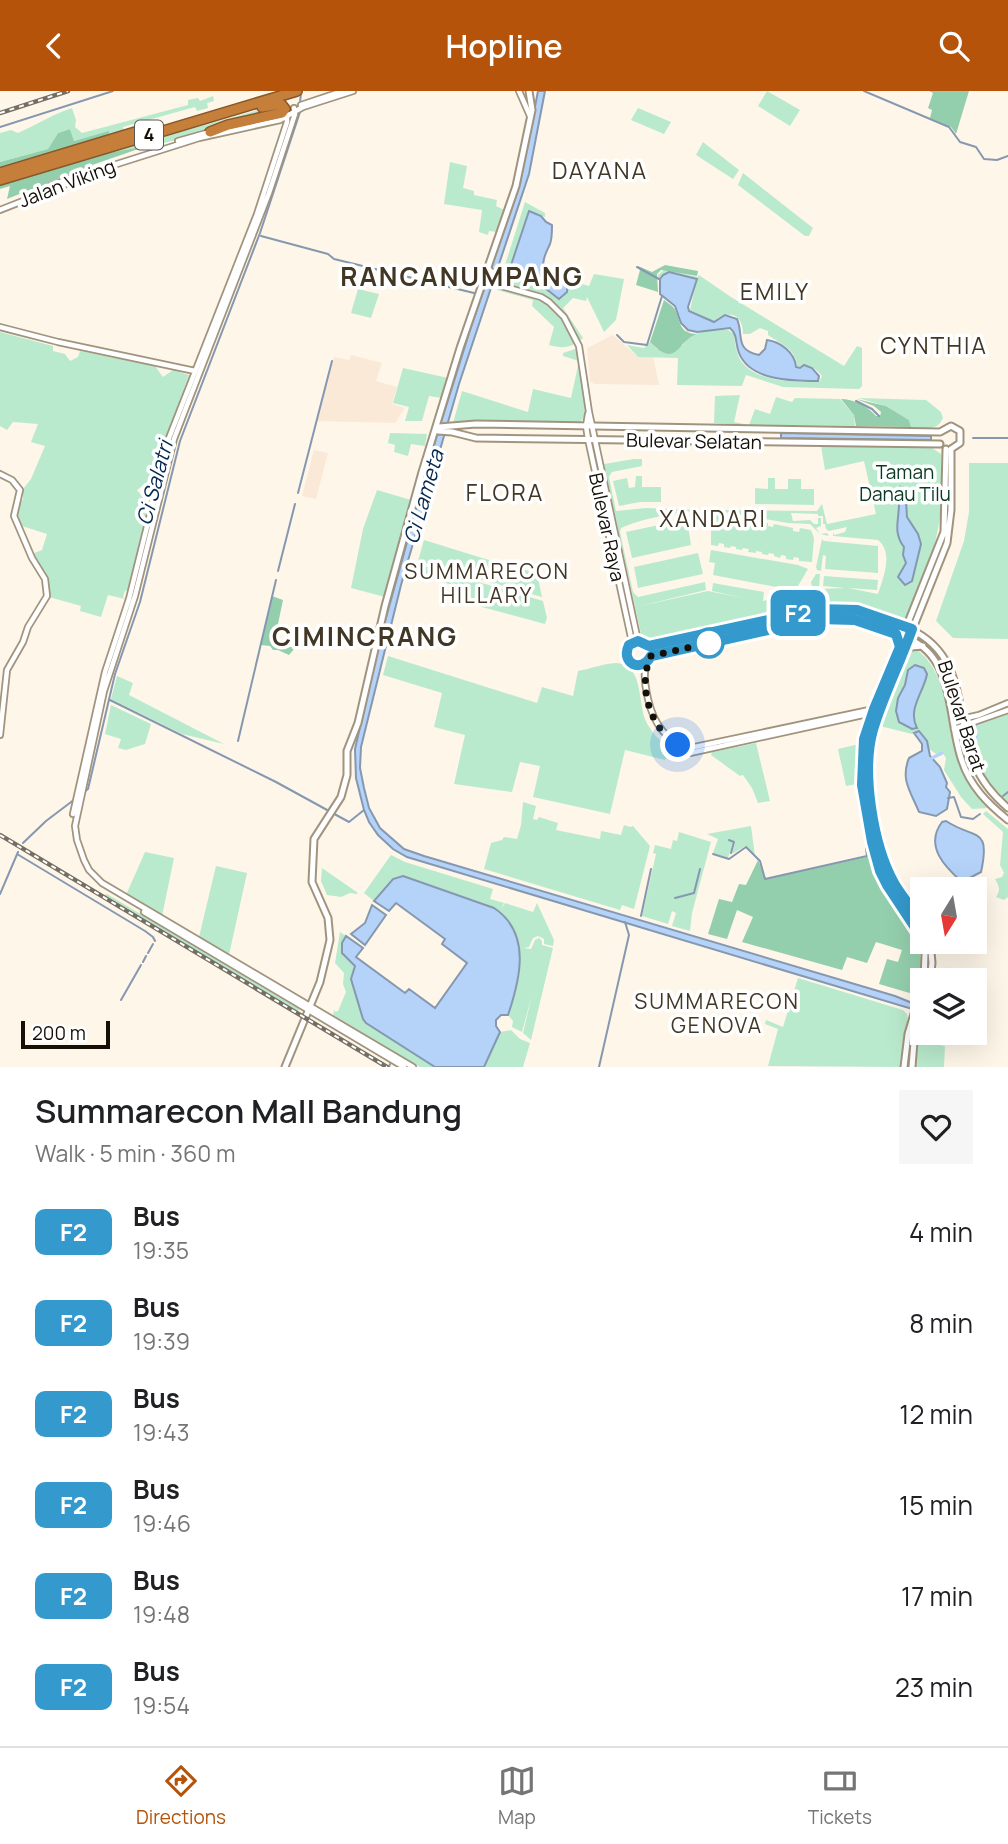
<!DOCTYPE html>
<meta charset="utf-8">
<style>
:root{--surface:#fff;--page:#f6f6f6;--text:#202124;--muted:#757577;--line:#e0e0e0;--accent:#b45309}
body{margin:0;font-family:Manrope,sans-serif;background:var(--page);color:var(--text);height:100vh;display:flex;flex-direction:column;font-size:26px;white-space:nowrap}
*{box-sizing:border-box;margin:0}
p{font-size:23px;color:var(--muted)}
.icon{flex:none;width:38px;height:38px;fill:none;stroke:currentColor;stroke-width:2;stroke-linecap:round;stroke-linejoin:round}
.map{position:relative;height:976px;overflow:hidden}
.drawer{display:flex;flex-direction:column;background:var(--surface);flex:1}
.drawer>*{flex:none}
.badge{padding:0 14px;border-radius:10px;font-size:24px;line-height:46px}
.needle{width:46px;rotate:191deg}
.buttons{position:absolute;left:910px;top:786px;display:grid;gap:14px}
.buttons a{display:grid;place-items:center;width:77px;height:77px;border-radius:0px;background:var(--surface);box-shadow:0 7px 28px #0002;font-size:35px}
.scale{position:absolute;left:21px;bottom:18px;width:89px;box-sizing:border-box;padding-left:7px;border:4px solid #140f07;border-top:0;font-size:19px;line-height:24px;white-space:nowrap;color:#140f07;-webkit-text-stroke:5px #fff;paint-order:stroke}
.you{position:absolute;width:35px;height:35px;margin:-18px;border:5px solid #fff;border-radius:50%;background:#1a73e8;box-shadow:0 0 0 10px #1a73e833}
.map>.badge{position:absolute;translate:-50% -50%;box-shadow:0 0 0 4px #fff}
.round{display:grid;place-items:center;flex:none;width:74px;height:74px;border-radius:0px;background:var(--page)}
.overview{display:flex;align-items:center;justify-content:space-between;height:119px;padding:0 35px}
h1{font-size:33px;font-weight:600;line-height:52px}
ul{padding:0;list-style:none}
li{display:flex;align-items:center;gap:21px;height:91px;padding:0 35px}
li div{flex:1}
li b{display:block;font-size:26px}
li em{font-style:normal}
li .badge{min-width:77px;font-weight:700;text-align:center}
header{display:flex;justify-content:space-between;align-items:center;height:91px;padding:0 35px;background:var(--accent);color:#fff;font-size:32px;font-weight:600}
.tabs{display:flex;justify-content:space-around;align-items:center;height:98px;border-top:2px solid var(--line);background:var(--surface);font-size:19px;color:var(--muted)}
.tabs a{display:grid;justify-items:center;gap:4px}
.tabs .selected{color:var(--accent)}
.map>svg:first-child{display:block}
.education{fill:#fbe9d8}
.green{fill:#baeacd}
.forest{fill:#94cfad}
.water{fill:#b5d3f9;stroke:#8598b0;stroke-width:2}
.lines{fill:none;stroke-linecap:round;stroke-linejoin:round}
.stream{stroke:#8598b0;stroke-width:2}
.canal{stroke:#b5d3f9;stroke-width:3.5}
.tertiary-casing{stroke:#a1947f;stroke-width:8}
.secondary-casing{stroke:#a1947f;stroke-width:9}
.motorway-casing{stroke:#875829;stroke-width:12}
.tertiary{stroke:#fff;stroke-width:4.5}
.secondary{stroke:#fff;stroke-width:5}
.motorway{stroke:#c57f3b;stroke-width:9}
.rail-casing{stroke:#746e63;stroke-width:4.5}
.rail{stroke:#fff;stroke-width:2;stroke-dasharray:5;stroke-linecap:butt}
.line-casing{stroke:#fff;stroke-width:16}
.line{stroke:#3499cc;stroke-width:10}
.walk{stroke:#140f07;stroke-width:7;stroke-dasharray:0 12.6}
.stop-dot{fill:#fff;stroke:#3499cc;stroke-width:3.5}
.labels{text-anchor:middle;stroke-width:7;stroke-linejoin:round;paint-order:stroke}
.shield{fill:#fff;stroke:#5a5751;stroke-width:2}
.shield-label{font-size:18px;font-weight:bold;fill:#140f07}
.street-label{font-size:19px;fill:#140f07;stroke:#fff}
.park-label{font-size:19px;fill:#083923;stroke:#fff}
.water-label{font-size:21px;font-style:italic;fill:#022852;stroke:#fff}
.neighbourhood-label{font-size:21px;letter-spacing:2px;fill:#423624;stroke:#fff}
.quarter-label{font-size:23px;letter-spacing:2px;fill:#423624;stroke:#fff}
.district-label{font-size:26px;font-weight:bold;letter-spacing:2px;fill:#423624;stroke:#fff}
</style>
<header><svg class="icon" aria-label="back" viewBox="0 0 24 24"><path d="M15 5l-7 7 7 7"/></svg>Hopline<svg class="icon" aria-label="search" viewBox="0 0 24 24"><circle cx="10" cy="10" r="6"/><path d="M15 15l6 6"/></svg></header>
<div class="map">
<svg width="1008" height="976" viewBox="0 0 1008 976">
<rect width="100%" height="100%" fill="#fef6e8"/>
<path class="education" d="M613 244 638 266H653L659 294 594 293 590 290 587 257Z
M351 264 382 272 376 290 397 296 392 313 405 317 395 332 316 330 334 266 349 269Z
M314 359 328 362 316 408 302 405Z"/>
<path class="green" d="M767 0 800 19 790 35 758 15Z
M213 5 214 10 207 12 208 17 197 20 195 16 123 36 124 42 109 45 108 41 74 50 70 38 58 42 48 58 0 71V42L11 39 18 42C36 34 55 22 72 17L76 29 75 36 82 42 188 14V9L198 7 200 10Z
M273 15 280 16C224 37 158 57 98 64Z
M638 17 671 31 664 43 631 29Z
M703 51 739 79 733 88 696 64Z
M450 71 467 75 463 97 474 100V104L497 109 496 115 504 119 498 141 489 140 488 144 479 141 482 119 444 113Z
M743 82 813 137 809 145H805L738 94Z
M525 111 545 122V126L529 120 509 177 511 183 541 194 559 208 567 201 569 189 589 195 594 183 624 188 616 229 604 241 587 206 586 210 573 207 563 217 583 247C571 257 563 258 549 254L554 236 532 215 533 209 497 199Z
M664 179 698 186 699 184 731 206 844 275 857 255 862 257V295L859 298 783 296 746 284 742 295 677 294 678 267 638 266 627 254 644 257 650 251 657 258 683 254C690 240 713 238 728 239L734 243C735 252 736 262 741 270 757 292 795 291 819 291L822 285C812 273 810 275 797 276 797 259 781 253 768 244V240L760 237 750 243H743C743 223 729 218 714 231L690 219 697 187C684 185 668 176 659 189L658 184Z
M358 198 379 203 371 227 351 222Z
M0 241 53 255V260L65 263 70 270 78 266 80 260 155 275 163 286 173 279 189 284 165 349 156 384 137 399 150 416 128 499 125 500 123 506 125 508 108 504 101 526 80 520 81 515 49 506V491L32 463 42 459 47 443 22 435 16 425 18 415 23 408V398L31 388 45 355 31 351 38 333 13 331 7 339 0 335Z
M575 258H577L587 321 580 332H453L462 300 528 321 533 298 571 307 579 270 563 265V262Z
M403 277 448 287 442 307 429 305 422 330H405L409 316 393 312Z
M740 304 734 331 749 334 714 332 715 305Z
M776 306 792 311 795 307 840 308 854 324 855 335 749 334 755 318 770 323Z
M858 307 926 309 941 321 943 327C937 341 924 337 911 336L909 329 886 315Z
M390 342 427 343 425 355 411 353 408 365 394 361 395 354 388 352Z
M821 355 932 357 941 363V423L935 452 906 527C894 530 875 518 862 515 846 511 831 511 815 514L811 491 816 483H820L819 498 845 497 823 495 824 485 878 489 877 499 848 497 878 503C883 487 894 462 878 449L833 445V441L834 444 845 441 847 436 829 440 826 438 825 433H823V425H818V423L791 422 793 430 810 429 814 433H818V427H821V435L816 437 820 443 827 442 829 445 820 443 810 433 788 432 712 419 817 420 822 413 827 433 876 423 864 370 825 379Z
M634 368H642V375L612 381 609 386 616 420 646 417 703 419C679 421 643 427 621 437L620 441 633 501 638 506 705 491 706 499 640 515 708 500 744 507 712 500 713 492 764 501 763 510 793 503 794 511H797L799 517 651 550 646 548 641 543 604 373Z
M969 372H1008V548L953 547 936 530 964 450 969 421Z
M636 385H642V396H661V411H640L619 415 613 390 627 387 629 397 635 396Z
M768 387H775V398H788V388H801V398H814V414L755 413V397L768 398Z
M377 399 411 409 385 506 351 497 363 438Z
M711 423 729 425 728 428 731 429 732 425 742 427 741 430 746 431 747 428 768 432V435L773 436 774 433 793 437V440L799 441 800 437 811 439 814 447 812 471 799 470V467L794 466 793 469 786 468V465L781 464 780 467 774 465V463L769 462 768 464 762 463V461L756 460V462L748 461 749 458 743 457 742 459 736 458V456L731 455 730 457 724 456V453L719 452 718 455 711 454Z
M687 428 691 454 632 467 626 441Z
M822 448 824 450 878 455V482L825 478 826 465 823 464 821 480 817 479 816 476Z
M424 449 492 470 486 490 418 470Z
M711 459 798 474 808 478 798 495V499H792L713 484 715 472 709 471Z
M698 462 703 483 638 497 634 476Z
M495 471 537 482 542 506 489 491Z
M414 472 543 510 547 527 545 533 478 515 479 511 467 508 469 499 412 482Z
M916 558C946 579 948 627 956 659 962 678 976 701 989 717L972 718 961 706 944 679 946 667 942 661 936 663 928 657 927 649 919 640 912 643 880 635 907 563Z
M388 565 537 612 542 596 573 605 578 580C590 578 605 572 617 572 643 574 638 610 645 628 650 640 659 650 671 657L665 669 625 659 610 723 533 706 540 675 520 671 512 701 454 693 465 644 434 636 442 602 383 584Z
M117 585 133 592 129 604 224 653 182 643 111 608Z
M111 614 151 633 145 653 126 659 118 657 121 648 105 643Z
M1008 623V711C986 691 974 671 969 641L974 635Z
M756 652 770 710 758 712 752 697 743 684 740 685 711 664 712 661Z
M859 653 856 672 857 693 846 695 838 658Z
M523 711 536 715 533 728 537 729 539 726 558 732 556 739 600 748 601 740 621 744 624 734 630 736 633 735 650 755 634 818 622 814 620 819 484 778 491 752 502 749 504 746 517 748 521 734Z
M986 720 1008 738V806L1004 809 996 806C1001 799 999 795 995 788L1002 786 1004 782 1000 774 1003 741 983 723Z
M751 735 755 765 745 755 732 763 735 751 730 748 733 752 728 767 713 762 718 748 707 743Z
M679 741 711 751 692 822 690 840 672 835 676 822 672 820 668 833 642 825 656 763 653 762 655 754 671 758 673 749 677 750Z
M145 761 174 767 162 825 126 804Z
M391 764 405 771 493 798 490 808 504 812 501 818 505 812 533 821 537 812 554 849 553 855 544 853V848L538 845 533 847 529 856 524 857 531 858 535 849 539 847 542 850V854L553 857 531 949 523 942 532 904 522 941 512 936 513 930 508 924C524 885 531 831 483 812L403 785 393 788 374 810 364 802Z
M216 775 247 782 229 864 199 846Z
M322 777 358 802 357 803 350 802 341 806 327 804 321 790Z
M107 803 299 918 298 921 104 804Z
M340 841 346 845 343 849 347 868 355 875 351 888 365 932 435 976H420L333 925 334 918 335 921 338 920 346 901 343 893 344 882 335 872Z
M798 887 903 919 907 923C911 939 900 959 900 976L768 975 778 938 765 933 766 929 783 936Z
M511 939 520 948 530 952 523 976H484L500 941Z
M918 950 945 955 944 976H916Z"/>
<path class="forest" d="M929 0H969L956 43 951 36 930 27 932 19 928 17 933 2Z
M70 38 74 50 109 40V45L0 79V71L48 58 58 42Z
M141 56H144L95 73 7 108 10 95 0 98V94L98 64Z
M665 174 698 180 697 185 661 179 657 183 658 201 636 194 640 179 638 175 652 181Z
M664 209C666 210 672 215 674 217 682 230 677 242 697 243 676 250 678 279 650 251Z
M841 308C853 308 868 315 876 325H880L881 321 874 315 856 308 886 315 909 329 911 336 856 335 854 324Z
M272 505 283 509 274 552 295 557 289 564 278 559H273L270 555 261 554Z
M871 765 888 802 919 848 921 875 917 901 913 903 879 893 887 868 898 871 902 859 876 851 867 872 847 866 842 879 742 851 753 826 737 819 727 848 708 843 719 808 732 811 739 793 746 794 758 769 766 788Z"/>
<path class="water" d="M538 0H545L529 83 459 293 401 494 361 656 360 677 364 697 369 717 380 737 404 758 424 765 895 905 922 916V921L407 766 393 758 378 744 369 731 364 719 356 687 355 658 380 548 437 344 471 236 520 93Z
M529 120 541 125 546 131 552 134C552 140 552 148 550 153 545 164 538 174 550 186L559 185 568 188 567 201 559 208 541 194 511 182 510 177Z
M669 181 697 188 688 216 689 220 714 231 725 224 737 228C744 244 734 259 759 264L765 258 767 249C781 251 795 262 796 276L800 277 804 274 812 277 819 285 818 290C793 290 750 290 739 262 735 252 738 244 730 237L697 241 688 239 681 232 675 215 660 203V188L663 184Z
M781 342 931 345V349L781 347Z
M900 396 906 409 907 426 918 443 921 453 912 490 905 494 898 486 906 472 903 464 904 456C889 437 905 420 896 400Z
M915 574 924 577 927 583C924 601 907 618 917 637L912 638 899 631 896 620 898 607 905 594 908 579Z
M919 640 927 650 930 665 940 676 947 692 946 696 950 701 947 718 936 725 919 721C911 701 900 689 909 667L922 660V653L914 642Z
M946 730C975 749 991 735 981 781L962 791C945 776 924 755 942 731Z
M403 785 494 817C532 842 520 889 508 924H501L496 929V935L500 941 484 976H435L366 932 363 928 351 888 355 875 342 862V852L346 845 363 857 356 866 405 902 409 898 435 917 467 872 442 853 445 848 396 812 389 820 374 810 393 788Z
M372 814 386 824 365 854 351 843 365 832Z"/>
<g class="lines">
<path class="stream" d="M864 0 949 36 960 51 976 56 984 68 997 69 1008 65
M300 11 301 3
M0 36 113 0
M261 145 328 163 334 168 478 203
M637 176 659 188
M617 244 624 251 647 254 662 205
M856 310 872 318 879 325
M973 347H1008
M298 402 332 270
M278 480 295 413
M110 609 276 691 349 731 364 719
M238 650 276 489
M83 702 88 698 115 583 140 511 180 350 260 142 300 21
M1003 705 1008 701
M948 707 954 706 961 726 973 728 980 723
M729 749 734 751 731 762
M23 752 46 730 75 708
M17 763 145 840 153 846 155 850
M713 763 729 768 746 756 760 770 765 788 867 765 866 757H869
M0 803 18 761
M675 807 694 802 700 778
M641 825 651 778
M148 862 153 853
M143 871 146 865
M121 909 141 874
M389 976 390 973
M599 976 629 844 625 831"/>
<path class="canal" d="M976 636V652
M932 667 942 662"/>
<defs>
<path id="tertiary" d="M519 0 530 25
M301 14 343 0
M294 17 295 23 269 102 174 348 135 505 104 600 75 735 77 749 84 769 89 779 102 792 413 976
M178 50 210 41
M40 99 74 86
M0 119 117 73 199 47 280 29 303 16 353 0
M488 177 502 193
M487 182 501 195 541 206 549 211 564 226 579 255 589 321 638 550
M0 236 58 251 195 280
M588 323 586 335 588 348 632 551
M0 383 12 389 20 399 14 425 32 467 45 488 47 505 28 536 23 551 7 579 0 644
M649 555 818 518 857 519 907 536
M651 565 818 528 855 529 904 546
M646 572 637 575 630 572 625 561 629 554 638 550 649 555C653 566 646 571 645 581 644 590 646 599 648 608 654 635 667 648 690 662L872 622
M953 630 979 624 1008 612
M954 638 1008 619
M669 646 689 657
M685 658 874 618
M73 723 105 581 129 508 169 347 257 123 287 31V23
M144 821 404 976"/>
<path id="secondary" d="M439 336 476 333 940 341
M438 340 452 341 476 347 940 353
M940 341 951 335 960 340V352L951 358
M910 538C968 565 954 624 975 674 982 691 994 705 1008 717
M907 547C956 566 947 628 962 670 970 695 988 713 1008 729
M903 562 911 556 923 555
M922 831C912 818 902 805 894 791 870 748 861 677 876 630L947 452 951 419V358
M922 847 887 794 873 758 861 694 862 662 872 622 944 441 946 358
M923 850 925 863 924 889
M930 889 932 872 930 850
M285 976 320 891 330 849 328 827 312 791 314 748 341 706 347 684V660L358 632 385 515 422 381 460 257 516 95 532 19 529 0
M904 976 908 943 922 896
M912 976 914 951 922 921"/>
<path id="motorway" d="M210 41 228 34 282 22 285 18 281 13 262 16
M0 82 142 39
M0 89 297 0"/>
</defs>
<use href="#tertiary" class="tertiary-casing"/>
<use href="#secondary" class="secondary-casing"/>
<use href="#motorway" class="motorway-casing"/>
<use href="#tertiary" class="tertiary"/>
<use href="#secondary" class="secondary"/>
<use href="#motorway" class="motorway"/>
<defs>
<path id="rail" d="M0 22 68 0
M0 744 387 976"/>
</defs>
<use href="#rail" class="rail-casing"/>
<use href="#rail" class="rail"/>
</g>
<g class="lines">
<defs>
<path id="line" d="M922 831C913 818 902 806 894 792 873 754 861 681 873 639 883 605 900 572 912 538L857 519 818 518 649 555 638 550 629 554C620 572 641 583 651 565L656 564 818 528 855 529 896 543 900 556 874 618 864 648 862 694 872 751 880 780 887 794 922 847"/>
</defs>
<use href="#line" class="line-casing"/>
<use href="#line" class="line"/>
<path class="walk" d="M678 654C650 638 637 594 651 565L709 552"/>
</g>
<circle class="stop-dot" cx="709" cy="552" r="14"/>
<g class="labels">
<rect class="shield" x="135" y="29.5" width="28" height="29" rx="5"/>
<g class="shield-label">
<text x="149" y="50">4</text>
</g>
<g class="street-label">
<text transform="translate(67 92) rotate(-21)" y="7">Jalan Viking</text>
<text transform="translate(694 350) rotate(1)" y="7">Bulevar Selatan</text>
<text transform="translate(607 436) rotate(78)" y="7">Bulevar Raya</text>
<text transform="translate(962 625) rotate(72)" y="7">Bulevar Barat</text>
</g>
<g class="park-label">
<text x="905" y="388">Taman<tspan x="905" dy="22">Danau Tilu</tspan></text>
</g>
<g class="water-label">
<text transform="translate(155 392) rotate(-75)" y="7">Ci Salatri</text>
<text transform="translate(424 406) rotate(-74)" y="7">Ci Lameta</text>
</g>
<g class="neighbourhood-label">
<text x="487" y="488">SUMMARECON<tspan x="487" dy="24">HILLARY</tspan></text>
<text x="717" y="918">SUMMARECON<tspan x="717" dy="24">GENOVA</tspan></text>
</g>
<g class="quarter-label">
<text x="600" y="88">DAYANA</text>
<text x="775" y="209">EMILY</text>
<text x="934" y="263">CYNTHIA</text>
<text x="505" y="410">FLORA</text>
<text x="713" y="436">XANDARI</text>
</g>
<g class="district-label">
<text x="462" y="195">RANCANUMPANG</text>
<text x="365" y="555">CIMINCRANG</text>
</g>
</g>
</svg>
<div class="buttons">
<a><svg class="needle" viewBox="-14 -14 28 28"><path d="M0-13l5 13h-10z" fill="#e53935"/><path d="M0 13l5-13h-10z" fill="#757577"/></svg></a>
<a><svg class="icon" aria-label="layers" viewBox="0 0 24 24"><path d="M12 4l9 5-9 5-9-5zM3 14l9 5 9-5"/></svg></a>
</div>
<div class="scale">200 m</div>
<div class="you" style="left:678px;top:654px"></div>
<b class="badge" style="left:798px;top:522px;background:#3499cc;color:#fff">F2</b>
</div>
<section class="drawer">
<div class="overview"><div><h1>Summarecon Mall Bandung</h1><p>Walk · 5 min · 360 m</p></div><a class="round"><svg class="icon" aria-label="heart" viewBox="0 0 24 24"><path d="M12 20l-8-8c-3-5 5-10 8-4 3-6 11-1 8 4z"/></svg></a></div>
<ul>
<li><span class="badge" style="background:#3499cc;color:#fff">F2</span><div><b>Bus</b><p>19:35</p></div><em>4 min</em></li>
<li><span class="badge" style="background:#3499cc;color:#fff">F2</span><div><b>Bus</b><p>19:39</p></div><em>8 min</em></li>
<li><span class="badge" style="background:#3499cc;color:#fff">F2</span><div><b>Bus</b><p>19:43</p></div><em>12 min</em></li>
<li><span class="badge" style="background:#3499cc;color:#fff">F2</span><div><b>Bus</b><p>19:46</p></div><em>15 min</em></li>
<li><span class="badge" style="background:#3499cc;color:#fff">F2</span><div><b>Bus</b><p>19:48</p></div><em>17 min</em></li>
<li><span class="badge" style="background:#3499cc;color:#fff">F2</span><div><b>Bus</b><p>19:54</p></div><em>23 min</em></li>
</ul>
</section>
<nav class="tabs">
<a class="selected"><svg class="icon" aria-label="directions" viewBox="0 0 24 24"><path d="M12 3l9 9-9 9-9-9zM9 14v-3h6M13 9l2 2-2 2"/></svg>Directions</a>
<a><svg class="icon" aria-label="map" viewBox="0 0 24 24"><path d="M3 6l6-2 6 2 6-2v14l-6 2-6-2-6 2zM9 4v14M15 6v14"/></svg>Map</a>
<a><svg class="icon" aria-label="tickets" viewBox="0 0 24 24"><path d="M3 7h18v10H3zM15 7v10"/></svg>Tickets</a>
</nav>
